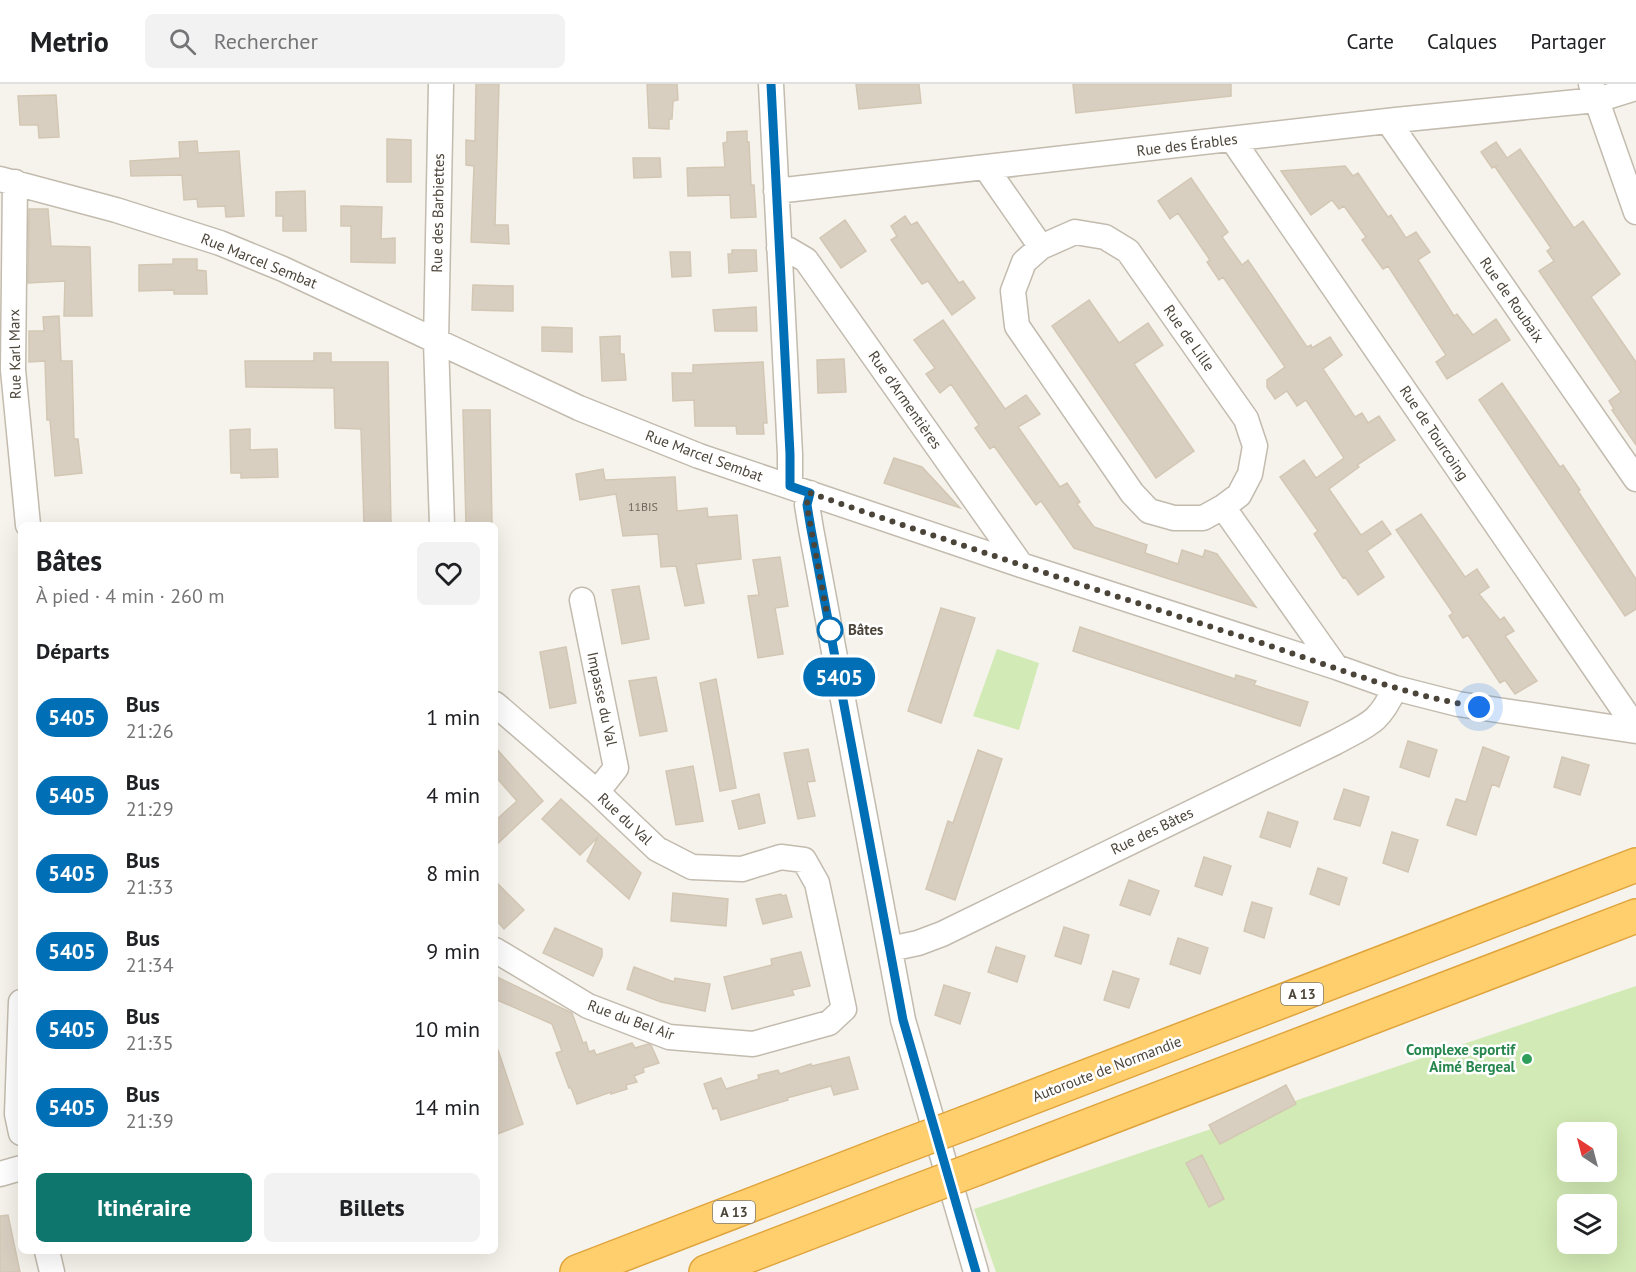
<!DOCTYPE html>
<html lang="fr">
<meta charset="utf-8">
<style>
:root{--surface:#fff;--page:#f2f2f2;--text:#202124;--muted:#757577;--line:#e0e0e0;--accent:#0f766e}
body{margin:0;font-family:"PT Sans",sans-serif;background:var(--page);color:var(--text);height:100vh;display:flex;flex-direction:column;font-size:22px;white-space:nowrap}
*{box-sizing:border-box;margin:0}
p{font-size:20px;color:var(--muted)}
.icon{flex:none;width:33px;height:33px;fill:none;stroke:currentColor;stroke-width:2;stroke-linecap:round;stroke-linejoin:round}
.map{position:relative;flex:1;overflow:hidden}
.panel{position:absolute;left:18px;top:438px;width:480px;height:732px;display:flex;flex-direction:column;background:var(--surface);border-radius:9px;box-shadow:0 6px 24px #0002}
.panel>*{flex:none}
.badge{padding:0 12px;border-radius:20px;font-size:21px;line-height:39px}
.needle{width:39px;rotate:324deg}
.tools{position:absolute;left:1557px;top:1038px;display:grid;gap:12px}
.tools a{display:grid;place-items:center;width:60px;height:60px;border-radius:9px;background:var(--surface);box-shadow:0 6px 24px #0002;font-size:30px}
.you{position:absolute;width:30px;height:30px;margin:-15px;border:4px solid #fff;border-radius:50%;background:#1a73e8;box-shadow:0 0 0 9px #1a73e833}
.map>.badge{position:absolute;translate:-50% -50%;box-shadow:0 0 0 3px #fff}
h2{padding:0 18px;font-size:22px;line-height:54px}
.round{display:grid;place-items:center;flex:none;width:63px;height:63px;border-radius:9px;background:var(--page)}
.overview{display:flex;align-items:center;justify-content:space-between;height:102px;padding:0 18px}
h1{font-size:28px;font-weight:600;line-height:45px}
.action{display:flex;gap:12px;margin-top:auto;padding:12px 18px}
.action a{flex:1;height:69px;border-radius:9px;background:var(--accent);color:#fff;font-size:24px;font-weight:600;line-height:69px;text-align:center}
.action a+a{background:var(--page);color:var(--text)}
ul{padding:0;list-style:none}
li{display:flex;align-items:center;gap:18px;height:78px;padding:0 18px}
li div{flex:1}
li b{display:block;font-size:22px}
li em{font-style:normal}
li .badge{min-width:66px;font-weight:700;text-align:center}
header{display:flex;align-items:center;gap:36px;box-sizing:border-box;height:84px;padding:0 30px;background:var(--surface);border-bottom:2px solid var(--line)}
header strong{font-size:28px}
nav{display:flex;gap:33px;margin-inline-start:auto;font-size:21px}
.search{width:420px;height:54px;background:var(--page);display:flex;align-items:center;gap:15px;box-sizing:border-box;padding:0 21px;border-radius:9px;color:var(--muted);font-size:22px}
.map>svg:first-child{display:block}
.green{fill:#d2eab5;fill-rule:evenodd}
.building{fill:#d8cfc1;stroke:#d3c7b4;stroke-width:1.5}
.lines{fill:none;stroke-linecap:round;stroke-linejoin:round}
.street-casing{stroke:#c2bbae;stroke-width:27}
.highway-casing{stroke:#e0a43c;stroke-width:36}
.street{stroke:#fff;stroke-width:24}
.highway{stroke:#ffcf6e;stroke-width:33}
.highway-bridge-casing{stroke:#e0a43c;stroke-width:36;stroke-linecap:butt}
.highway-bridge{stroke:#ffcf6e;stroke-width:33}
.line-casing{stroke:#fff;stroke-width:14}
.line{stroke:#006fb6;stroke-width:9}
.walk{stroke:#4b4439;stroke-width:6;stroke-dasharray:0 10.8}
.stop-dot{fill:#fff;stroke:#006fb6;stroke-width:3}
.leisure-dot{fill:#2e9e5b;stroke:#fff;stroke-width:2}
.labels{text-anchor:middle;stroke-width:5;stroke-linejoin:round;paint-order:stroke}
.number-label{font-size:12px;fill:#6e675b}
.shield{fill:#fff;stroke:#817c74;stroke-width:1.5}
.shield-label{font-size:14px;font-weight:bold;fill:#4b4439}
.street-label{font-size:15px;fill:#4b4439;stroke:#fff}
.stop-label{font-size:15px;font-weight:bold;fill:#4b4439;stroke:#fff;text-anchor:start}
.leisure-label{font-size:15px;font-weight:bold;fill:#27864d;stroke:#fff;text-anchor:end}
</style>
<header>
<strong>Metrio</strong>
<div class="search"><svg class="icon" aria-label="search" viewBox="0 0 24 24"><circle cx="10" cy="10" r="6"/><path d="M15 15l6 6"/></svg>Rechercher</div>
<nav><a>Carte</a><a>Calques</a><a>Partager</a></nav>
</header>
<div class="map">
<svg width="1636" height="1188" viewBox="0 0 1636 1188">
<rect width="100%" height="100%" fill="#f6f3ec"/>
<path class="green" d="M997 565 1039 579 1019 646 973 632Z
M1636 902V1188H996L974 1125ZM1568 1048H1606V1088H1568ZM1568 1120H1606V1160H1568Z"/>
<path class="building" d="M476 0H499L495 141H508L509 160 471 158 474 82 466 81V56L475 57Z
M647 0H677L678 16 673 17 672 35H669V45L649 44Z
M856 0H919L921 19 859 25Z
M1073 0H1231V12L1076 29Z
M56 11 59 53 39 54 38 41H20L18 12Z
M747 47V58H749L751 101H754L756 133 731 134 730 111 688 112 687 84 725 83 723 59 727 58V48Z
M387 55 411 56V98H387Z
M197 57 198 69 239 67 244 132 226 133 225 122 198 123 197 115 184 116 182 91 131 92 130 77 180 74 179 58Z
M1496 58 1507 74 1520 65 1574 144 1583 137 1620 190 1591 213 1636 278V361L1612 326 1614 325 1609 317 1621 308 1539 187 1554 177 1547 167 1551 164 1495 83 1498 81 1492 84 1481 68Z
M633 74H660L661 93 634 94Z
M1345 82 1353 92 1358 89 1388 133 1391 131 1406 154 1416 148 1430 168 1418 176 1454 232 1457 230 1473 251 1496 235 1510 256 1447 295 1436 278 1446 271 1388 182 1383 185 1362 156 1366 153 1344 122 1339 125 1332 116 1311 131 1281 87Z
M1191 94 1228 148 1222 153 1242 181 1248 176 1307 263 1311 261 1312 264 1330 253 1342 271 1323 285 1355 333 1362 329 1368 339 1379 332 1395 356 1357 381 1359 383 1329 405 1361 451 1382 437 1391 450 1367 467 1384 493 1358 511 1345 493 1343 494 1314 450 1318 447 1280 393 1304 376 1316 394 1344 374 1306 316 1297 322 1287 307 1275 315 1267 303V296L1285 283 1223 193 1219 196 1207 178 1210 176 1178 129 1170 135 1158 117Z
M305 107 306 147H283V132H276V108Z
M341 122 382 123 381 155 395 154V179L351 178V142H341Z
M29 125H48L51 162 90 163 92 232H64L65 197 28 199Z
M905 132 911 141 917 138 959 199 963 197 975 214 952 231 928 197 922 200 891 156 897 152 891 142Z
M845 136 866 167 841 184 820 154Z
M732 166H756L757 187 729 189 728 170H732Z
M670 168H690L691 192 672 193Z
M173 175H197V186L206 187 207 210H174V206L139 207V181L173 180Z
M473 201 513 202V227L472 226Z
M1089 216 1119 259 1148 239 1163 261 1134 280 1194 367 1156 394 1052 242Z
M756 223 757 247H715L713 226Z
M59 232 61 277H72L74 355H78L82 389 55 392 50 336H47L45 277 29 278V247H44L43 233Z
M943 236 1005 325 1026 311 1040 330 1018 343 1060 403 1067 399 1080 418 1077 420 1094 443 1147 461 1145 469 1178 480 1182 466 1203 473 1205 466 1217 470 1256 523 1074 464 1041 417 1036 421 994 362 990 365 975 344 979 341 951 300 940 309 926 290 935 284 914 256Z
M542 243 572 244V268L542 267Z
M620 252V270H624L626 296 602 297 600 253Z
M314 269H331V278H388L391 441H364L361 345 335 344 334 304 246 303 245 277H314Z
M844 275 846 308 818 309 817 276Z
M763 278 767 339H763L764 350H737L736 342H695L694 316 673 317 672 289H693V281Z
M1502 299 1560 383 1563 381 1580 406 1578 407 1636 495V525L1625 532 1479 316Z
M463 326H490L492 441H466Z
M250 345V366L277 365 278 393 241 394V389H231L230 346Z
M894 374 922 383 960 424 884 399Z
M603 385 605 396 675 393 677 427 707 424 708 433 737 431 741 475 696 480 704 519 685 522 676 482 661 483 658 450 623 452 616 410 580 416 576 390Z
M1421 430 1465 493 1477 485 1489 503 1479 510 1500 536 1504 533 1514 547 1505 552 1537 597 1515 610 1505 596 1500 599 1468 551 1463 554 1449 532 1453 529 1396 446Z
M780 473 788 522 775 524 783 570 758 574 748 512 759 511 753 476Z
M639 502 649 555 622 560 612 506Z
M941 524 975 534 941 639 908 627Z
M1080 543 1235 595 1236 591 1256 597 1254 601 1308 618 1300 642 1073 567Z
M566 563 576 619 550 624 540 568Z
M656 593 667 647 640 652 629 597Z
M716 595 736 704 720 707 700 599Z
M1408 657 1437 666 1429 693 1400 683Z
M495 663 543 717 495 762V737L517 717 495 692Z
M1483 663 1509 673 1499 703 1492 700 1476 751 1447 741 1456 715 1466 718Z
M808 665 815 697 807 698 815 732 798 735 784 669Z
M978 666 1002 675 955 816 926 805 948 737 953 739Z
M1562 673 1589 681 1580 711 1554 703Z
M693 682 703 737 676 741 666 687Z
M1344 705 1369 713 1360 742 1334 735Z
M759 710 765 739 739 745 732 717Z
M561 715 641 789 629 815 587 777 598 753 580 771 542 735Z
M1268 728 1298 738 1290 763 1260 753Z
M1392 748 1418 756 1408 788 1383 779Z
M1204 773 1231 782 1222 811 1195 802Z
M1318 784 1347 794 1339 821 1310 810Z
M1129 796 1159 807 1150 831 1120 821Z
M495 797 524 826 504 845 495 835Z
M673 809 728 815 726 842 671 837Z
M781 810 782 812 786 811 792 833 763 840 756 815Z
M1252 818 1272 824 1264 854 1244 847Z
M1064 843 1089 851 1081 880 1055 872Z
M555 844 602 865V872L593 892 543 869Z
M1178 854 1208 864 1200 890 1170 880Z
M996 863 1025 872 1017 898 988 888Z
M801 868 810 902 792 906 794 911 732 925 724 893 772 881 771 875Z
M634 883 674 898 675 894 710 900 705 927 661 918 627 905Z
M1113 887 1139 895 1129 924 1104 916Z
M495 892 572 929 583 959 586 958 589 968 594 966 596 971 632 959 635 964 648 960 651 961 659 979 643 984 644 988 634 992 637 998 626 1001 627 1005 611 1010V1008L577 1020 571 1004H569L556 969 562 967 552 940 495 915Z
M944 901 970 909 960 940 935 931Z
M495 966H498L523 1040 495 1051Z
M849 973 858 1005 834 1011 831 1002 787 1014 788 1016 721 1036 717 1024 713 1025 704 1000 721 994 726 1005 759 995 758 991 778 986 780 990 811 980 812 982Z
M1286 1001 1296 1020 1220 1060 1209 1041Z
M1202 1071 1224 1115 1209 1123 1186 1079Z
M8 1131 20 1188H0V1132Z"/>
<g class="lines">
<defs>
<path id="street" d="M441 0 436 258 442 441
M771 0 790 370V402
M1591 0 1636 128
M1388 37 1636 395
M1232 55 1627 631 1631 646
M986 84 1041 163
M0 95 116 126 220 159 283 185 579 324 699 372 1021 481 1336 583 1395 604 1458 620 1636 647
M15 98 13 286 28 441
M776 107 1396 36 1597 16 1636 4
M1075 148 1105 153 1128 167 1246 335 1255 362 1250 390 1239 411 1223 423 1203 434H1174L1149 427 1132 409 1017 242 1013 207 1024 178 1041 163Z
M779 164 789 166 806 176 1021 481
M810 409 807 421 811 445 903 936 976 1188
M1223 423 1336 583
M582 516 616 684 597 708
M495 620 597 708 657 765 692 783 742 785 781 773 804 776 817 799 844 925 829 939 753 960 669 953 588 922 495 866
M890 865 918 859 942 850 1336 658C1369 640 1379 639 1395 604
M21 918 17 1030 21 1049
M0 1090 21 1084
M47 1167 52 1188"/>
<path id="highway" d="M968 1038 1636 781
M978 1084 1636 832
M577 1188 891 1067
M706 1188 904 1112"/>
</defs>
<use href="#street" class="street-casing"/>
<use href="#highway" class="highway-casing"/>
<use href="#street" class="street"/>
<use href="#highway" class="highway"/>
<defs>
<path id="highway-bridge" d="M891 1067 968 1038
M904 1112 978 1084"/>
</defs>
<use href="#highway-bridge" class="highway-bridge-casing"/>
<use href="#highway-bridge" class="highway-bridge"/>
</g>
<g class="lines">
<defs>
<path id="line" d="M771 0 790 370V402L810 409 807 421 811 445 903 936 976 1188"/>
</defs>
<use href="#line" class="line-casing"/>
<use href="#line" class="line"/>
<path class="walk" d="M830 546 808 428 807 417 810 409C956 460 1102 508 1249 555 1325 579 1400 611 1479 623"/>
</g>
<circle class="stop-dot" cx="830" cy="546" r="12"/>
<circle class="leisure-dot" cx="1527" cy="975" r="6"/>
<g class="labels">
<g class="number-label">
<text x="643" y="427">11BIS</text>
</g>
<g class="shield">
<rect x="1281" y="899" width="42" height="22" rx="4.5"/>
<rect x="713" y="1117" width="42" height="22" rx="4.5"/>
</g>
<g class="shield-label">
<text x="1302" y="915">A 13</text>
<text x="734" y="1133">A 13</text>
</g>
<g class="street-label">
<text transform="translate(1187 61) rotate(-7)" y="5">Rue des Érables</text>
<text transform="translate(438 129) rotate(-89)" y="5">Rue des Barbiettes</text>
<text transform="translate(259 177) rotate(22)" y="5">Rue Marcel Sembat</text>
<text transform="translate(1512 216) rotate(55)" y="5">Rue de Roubaix</text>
<text transform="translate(1189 254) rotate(55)" y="5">Rue de Lille</text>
<text transform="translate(15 270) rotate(-91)" y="5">Rue Karl Marx</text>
<text transform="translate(905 316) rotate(55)" y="5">Rue d'Armentières</text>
<text transform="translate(1434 349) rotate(56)" y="5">Rue de Tourcoing</text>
<text transform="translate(704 372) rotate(20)" y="5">Rue Marcel Sembat</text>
<text transform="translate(602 615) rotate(78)" y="5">Impasse du Val</text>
<text transform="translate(625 735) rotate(43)" y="5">Rue du Val</text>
<text transform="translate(1152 747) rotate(-26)" y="5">Rue des Bâtes</text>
<text transform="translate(631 936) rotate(20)" y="5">Rue du Bel Air</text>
<text transform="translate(1107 985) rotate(-21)" y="5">Autoroute de Normandie</text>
</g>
<g class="stop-label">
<text x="848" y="551">Bâtes</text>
</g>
<g class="leisure-label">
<text x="1515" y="971">Complexe sportif<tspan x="1515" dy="17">Aimé Bergeal</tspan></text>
</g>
</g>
</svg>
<div class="tools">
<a><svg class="needle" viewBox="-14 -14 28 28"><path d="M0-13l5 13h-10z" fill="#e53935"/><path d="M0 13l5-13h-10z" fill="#757577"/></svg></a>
<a><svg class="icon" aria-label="layers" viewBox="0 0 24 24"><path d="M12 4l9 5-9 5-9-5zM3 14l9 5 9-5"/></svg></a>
</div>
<div class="you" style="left:1479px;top:623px"></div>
<b class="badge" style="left:839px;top:593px;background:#006fb6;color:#fff">5405</b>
<section class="panel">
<div class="overview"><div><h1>Bâtes</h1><p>À pied · 4 min · 260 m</p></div><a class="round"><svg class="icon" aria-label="heart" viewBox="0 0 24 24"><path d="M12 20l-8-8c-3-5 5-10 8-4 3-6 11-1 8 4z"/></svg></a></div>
<h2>Départs</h2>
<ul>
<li><span class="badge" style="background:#006fb6;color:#fff">5405</span><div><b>Bus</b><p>21:26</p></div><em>1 min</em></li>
<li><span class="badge" style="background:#006fb6;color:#fff">5405</span><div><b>Bus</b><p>21:29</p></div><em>4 min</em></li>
<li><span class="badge" style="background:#006fb6;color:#fff">5405</span><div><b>Bus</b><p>21:33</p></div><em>8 min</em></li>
<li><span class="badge" style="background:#006fb6;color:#fff">5405</span><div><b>Bus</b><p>21:34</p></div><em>9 min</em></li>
<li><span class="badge" style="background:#006fb6;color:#fff">5405</span><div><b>Bus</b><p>21:35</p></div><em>10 min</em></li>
<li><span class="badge" style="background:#006fb6;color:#fff">5405</span><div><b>Bus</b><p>21:39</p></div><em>14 min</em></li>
</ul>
<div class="action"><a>Itinéraire</a><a>Billets</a></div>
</section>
</div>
